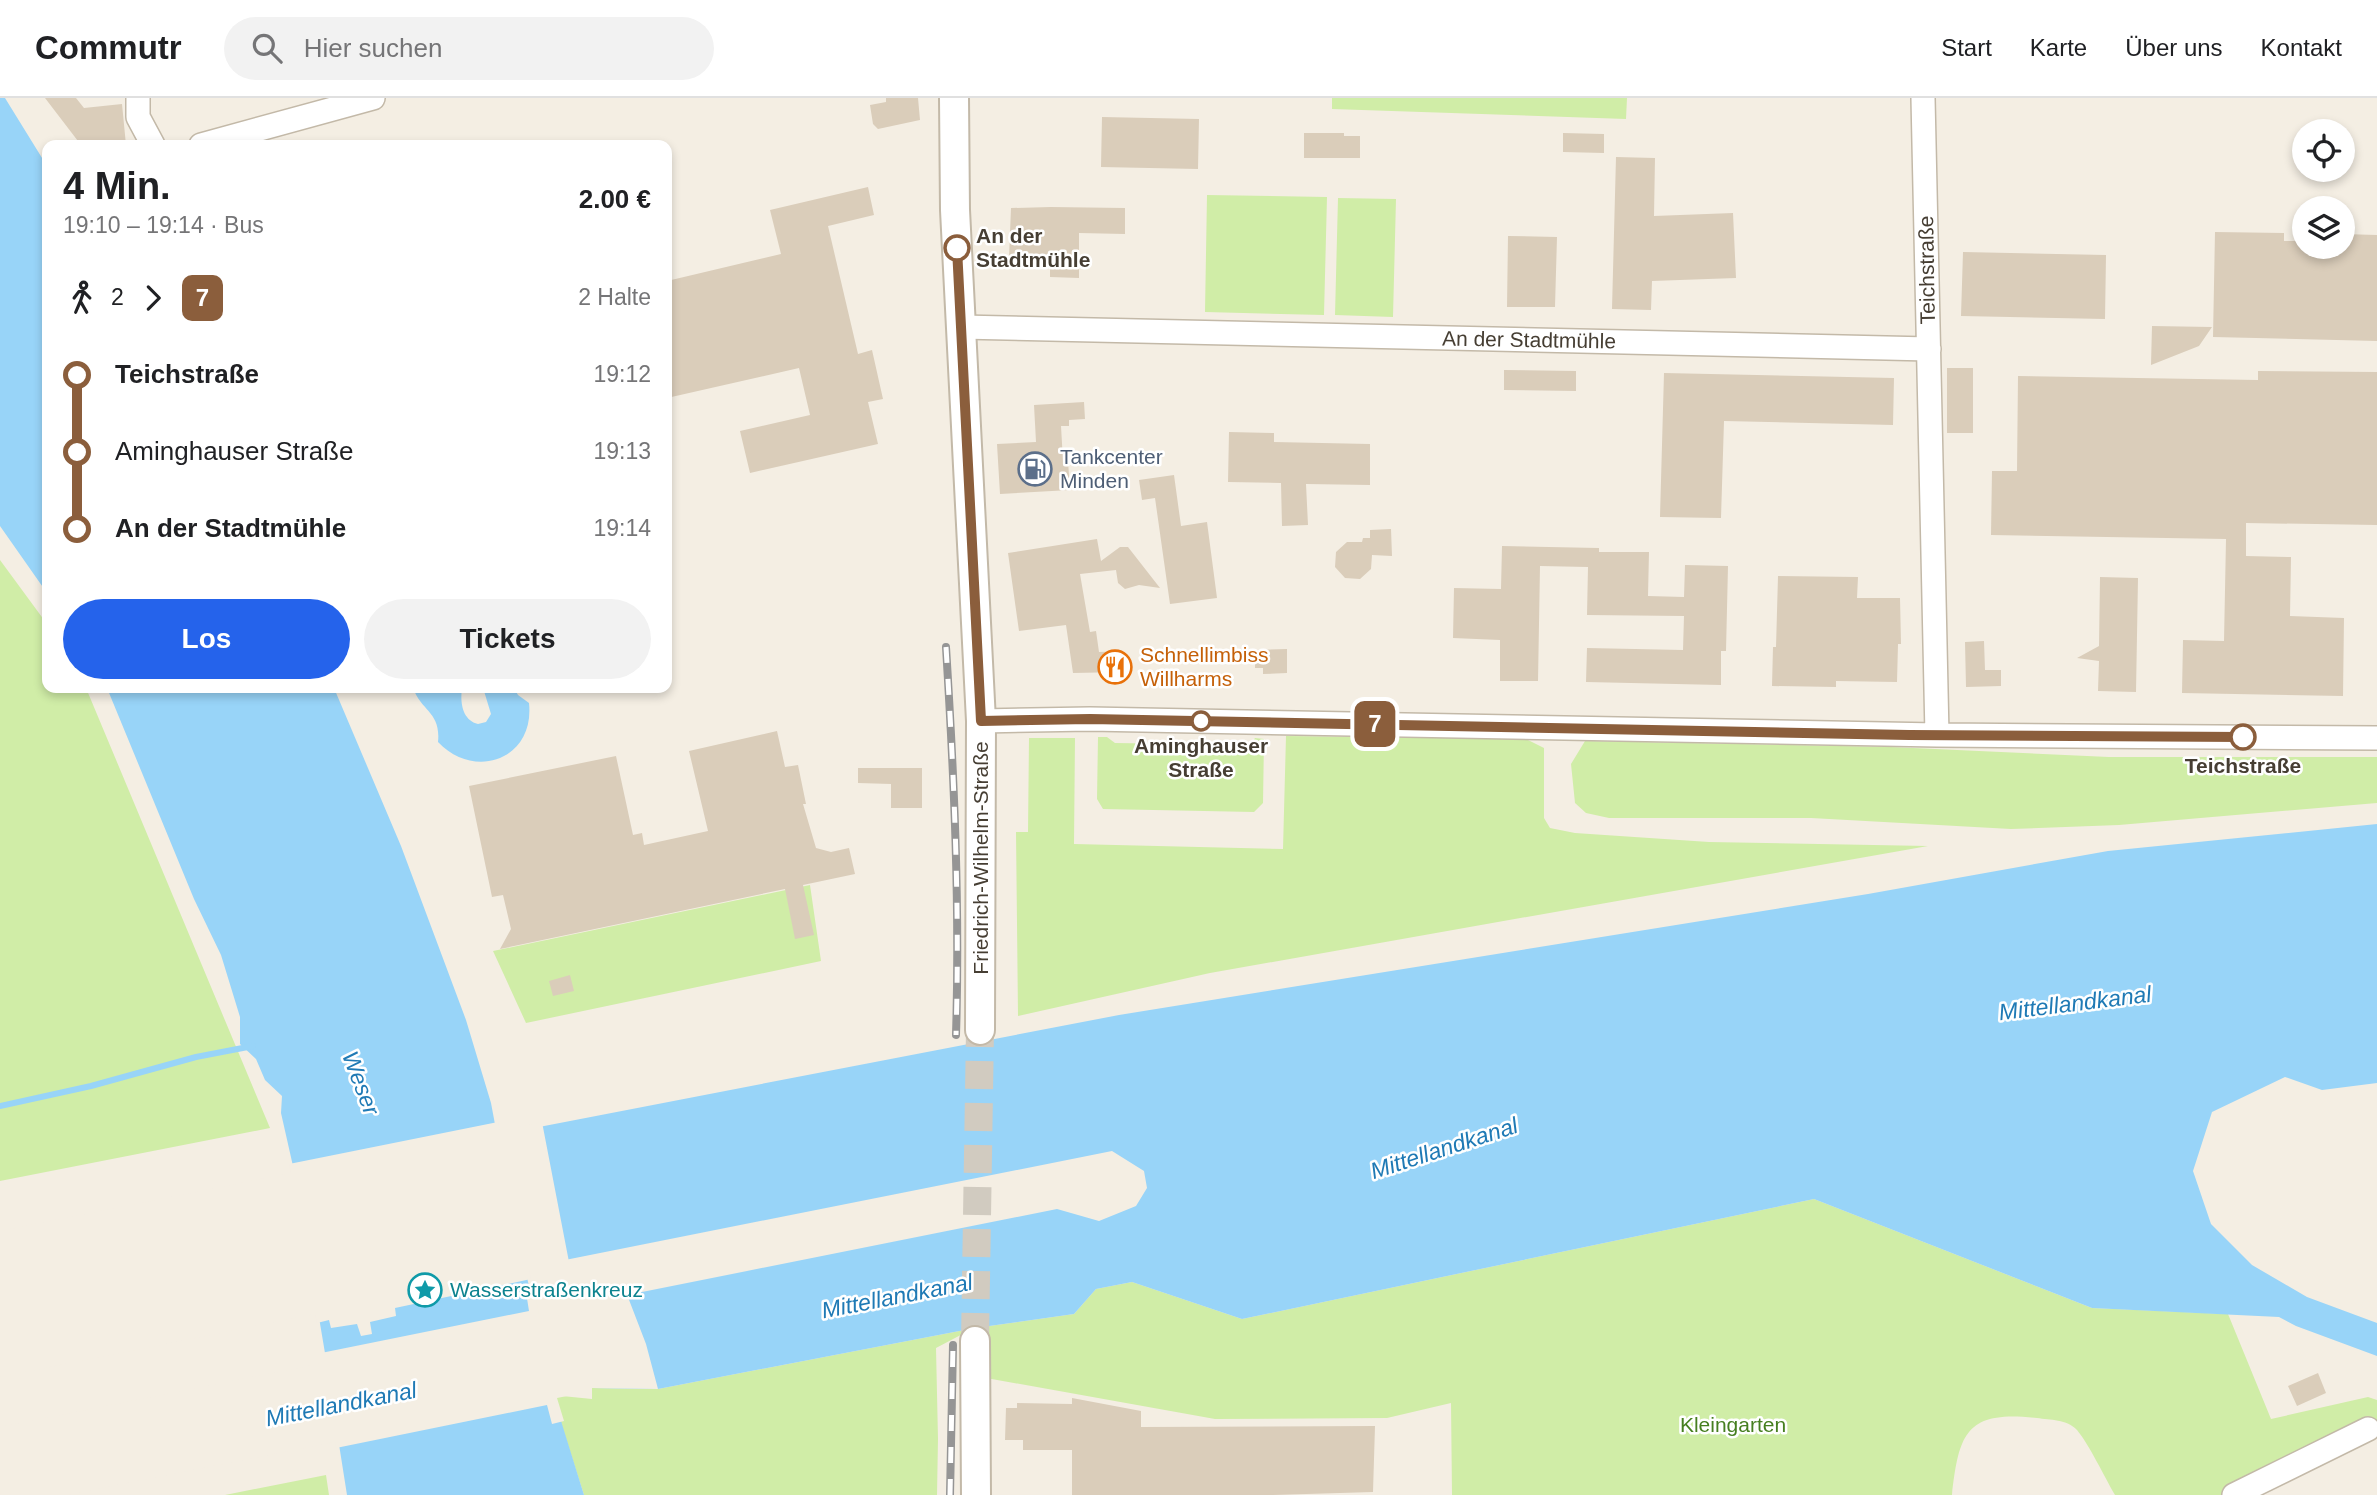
<!DOCTYPE html>
<html lang="de">
<meta charset="utf-8">
<style>
:root{--surface:#fff;--page:#f2f2f2;--text:#202124;--muted:#757577;--line:#e0e0e0;--accent:#2563eb}
body{margin:0;font-family:Arial,sans-serif;background:var(--page);color:var(--text);height:100vh;display:flex;flex-direction:column;font-size:26px;white-space:nowrap}
*{box-sizing:border-box;margin:0}
p{font-size:23px;color:var(--muted)}
.icon{flex:none;width:38px;height:38px;fill:none;stroke:currentColor;stroke-width:2;stroke-linecap:round;stroke-linejoin:round}
.map{position:relative;flex:1;overflow:hidden}
.panel{position:absolute;left:42px;top:42px;width:630px;height:553px;display:flex;flex-direction:column;background:var(--surface);border-radius:14px;box-shadow:0 4px 10px #0003}
.panel>*{flex:none}
.badge{padding:0 14px;border-radius:10px;font-size:24px;line-height:46px}
.tools{position:absolute;left:2292px;top:21px;display:grid;gap:14px}
.tools a{display:grid;place-items:center;width:63px;height:63px;border-radius:50%;background:var(--surface);box-shadow:0 4px 10px #0003;font-size:35px}
.map>.badge{position:absolute;translate:-50% -50%;box-shadow:0 0 0 4px #fff}
.legs{display:flex;align-items:center;gap:10px;height:77px;padding:0 21px;font-size:23px}
.legs p{margin-inline-start:auto}
.summary{display:flex;align-items:center;justify-content:space-between;height:119px;padding:0 21px}
h1{font-size:38px;font-weight:700;line-height:52px}
.cta{display:flex;gap:14px;margin-top:auto;padding:14px 21px}
.cta a{flex:1;height:80px;border-radius:42px;background:var(--accent);color:#fff;font-size:28px;font-weight:700;line-height:80px;text-align:center}
.cta a+a{background:var(--page);color:var(--text)}
ul{padding:0 21px;list-style:none}
li{display:flex;align-items:center;gap:24px;height:77px;font-size:26px}
li i{display:grid;place-items:center;width:10px;height:100%;margin:0 9px;background:currentColor}
li i::after{content:'';width:18px;height:18px;margin:-9px;border:5px solid;border-radius:50%;background:var(--surface)}
li p{margin-inline-start:auto}
li:first-child i{background:linear-gradient(#0000 50%,currentColor 0)}
li:last-child i{background:linear-gradient(currentColor 50%,#0000 0)}
header{display:flex;align-items:center;gap:42px;box-sizing:border-box;height:98px;padding:0 35px;background:var(--surface);border-bottom:2px solid var(--line)}
header strong{font-size:33px}
nav{display:flex;gap:38px;margin-inline-start:auto;font-size:24px}
.search{width:490px;height:63px;background:var(--page);display:flex;align-items:center;gap:18px;box-sizing:border-box;padding:0 24px;border-radius:38px;color:var(--muted);font-size:26px}
.map>svg:first-child{display:block}
.green{fill:#d0eda7}
.water{fill:#98d4f8;fill-rule:evenodd}
.pier{fill:#f4eee3}
.lines{fill:none;stroke-linecap:round;stroke-linejoin:round}
.stream{stroke:#98d4f8;stroke-width:6}
.building{fill:#dacdba}
.tertiary-tunnel{stroke:#d1cbc0;stroke-width:28;stroke-dasharray:28 14;stroke-linecap:butt}
.minor-casing{stroke:#c3b9a8;stroke-width:26}
.tertiary-casing{stroke:#c3b9a8;stroke-width:32}
.minor{stroke:#fff;stroke-width:23}
.tertiary{stroke:#fff;stroke-width:28}
.rail-casing{stroke:#959595;stroke-width:8}
.rail{stroke:#fff;stroke-width:5;stroke-dasharray:16;stroke-linecap:butt}
.line-1-casing{stroke:#fff;stroke-width:16}
.line-1{stroke:#8b5e3c;stroke-width:10}
.stop-1-dot{fill:#fff;stroke:#8b5e3c;stroke-width:3.5}
.labels{text-anchor:middle;stroke-width:5;stroke-linejoin:round;paint-order:stroke}
.stop-label{font-size:21px;font-weight:bold;fill:#463e33;stroke:#fff}
.street-label{font-size:21px;fill:#463e33;stroke:#fff}
.service-label{font-size:21px;fill:#4e5e75;stroke:#fff;text-anchor:start}
.food-label{font-size:21px;fill:#c56008;stroke:#fff;text-anchor:start}
.culture-label{font-size:21px;fill:#0d838f;stroke:#fff;text-anchor:start}
.park-label{font-size:21px;fill:#467f20;stroke:#fff}
.water-label{font-size:23px;font-style:italic;fill:#1f7ab5;stroke:#fff}
</style>
<header>
<strong>Commutr</strong>
<div class="search"><svg class="icon" aria-label="search" viewBox="0 0 24 24"><circle cx="10" cy="10" r="6"/><path d="M15 15l6 6"/></svg>Hier suchen</div>
<nav><a>Start</a><a>Karte</a><a>Über uns</a><a>Kontakt</a></nav>
</header>
<div class="map">
<svg width="2377" height="1397" viewBox="0 0 2377 1397">
<rect width="100%" height="100%" fill="#f4eee3"/>
<path class="green" d="M1332 0H1627L1626 21 1332 11Z
M1207 97 1327 99 1324 217 1205 214Z
M1338 100 1396 101 1393 219 1335 217Z
M0 462 47 526V590H86L270 1030 0 1083Z
M1286 638 1526 641 1544 650V720L1550 730 1575 735 1709 744 1928 748 1210 875 1018 918 1016 734H1028L1029 640H1075L1074 746 1283 751Z
M1098 639H1107L1115 645 1250 647 1255 640 1264 641 1263 705 1254 714 1103 711 1097 701Z
M1585 643 1891 649 2109 659H2377V705L2119 727 2011 731 1811 720H1609L1586 715 1575 705 1571 666Z
M810 787 821 863 526 925 493 853Z
M1814 1101 2092 1210 2228 1216 2271 1321 2368 1299 2377 1302V1330L2234 1397H2115C2104 1378 2090 1348 2077 1332 2067 1321 2050 1322 2037 1320 1967 1312 1959 1334 1952 1397H1452L1451 1305 1387 1320 1215 1321 975 1278 974 1230 936 1250 938 1341 937 1397H584L552 1297 592 1301V1290L658 1291 975 1230 1074 1216 1096 1191 1132 1184 1242 1221Z
M326 1377 329 1397H225Z"/>
<path class="water" d="M0 0H5L47 68V495L0 428Z
M107 590H334L401 748 466 922 491 1005 497 1037 1119 917 1868 796 2108 753 2377 726V985L2322 992 2285 979 2212 1014 2193 1073 2211 1126 2252 1167 2307 1199 2377 1225V1258L2296 1228 2279 1219 2092 1210 1814 1101 1242 1221 1132 1184 1096 1191 1074 1216 975 1230 658 1291 592 1290 553 1297 584 1397H347L338 1340 0 1397 327 1267 295 1077 281 1015 282 998 265 982 256 961 240 946V919L221 857 194 801ZM1112 1053 1144 1073 1147 1090 1136 1108 1099 1123 1057 1111 627 1197 584 1216 537 1225 525 1170Z
M413 590H462C460 604 462 622 478 626L486 624 491 616 484 593 480 590H514L518 597 529 605C535 661 475 683 438 644 441 614 422 614 413 590Z"/>
<path class="pier" d="M498 1024 500 1033 542 1024 569 1164 529 1172 531 1181 395 1210 396 1218 370 1224 372 1236 361 1238 357 1226 331 1230 329 1222 317 1225 315 1216 0 1279V1133L291 1075 289 1066Z
M534 1192 540 1221 583 1213 626 1194 646 1246 658 1291 592 1290V1293L557 1300 564 1323 552 1326 547 1307 336 1350 335 1344 66 1397H0V1329L323 1265 321 1255 529 1213 526 1194Z"/>
<g class="lines">
<path class="stream" d="M0 1008 91 988 196 959 253 948"/>
</g>
<path class="building" d="M45 0H76L84 10 122 6 126 47H81Z
M886 0H918L920 22 878 31 873 26 870 7 886 4Z
M1102 19 1199 21 1198 71 1101 69Z
M1304 35H1344V38H1360V60H1304Z
M1563 35 1604 36V55L1563 54Z
M1616 59 1655 60 1654 118 1733 115 1736 180 1652 183 1651 212 1612 211Z
M868 89 874 117 828 128 858 256 872 252 883 301 868 304 878 346 750 375 740 333 810 317 799 270 667 300V183L781 156 770 112Z
M1051 109 1125 110V136L1079 135V180L1050 179V161L1009 160 1011 110Z
M2215 134 2284 135V143H2305V149H2343V136L2377 137V243L2213 239Z
M1508 138 1557 139 1555 209H1507Z
M1963 154 2106 157 2105 221 1961 218Z
M2152 228 2212 229 2199 248 2151 267Z
M1947 270H1973V335H1947Z
M1504 272 1576 273V293L1504 292Z
M2258 273 2377 274V427L2246 425V458L2291 459 2290 518 2344 520 2343 598 2182 595 2183 542 2224 543 2226 441 1991 437 1992 373H2017L2018 278 2258 282Z
M1664 275 1894 280 1893 327 1724 323 1721 420 1660 419Z
M1084 304 1085 321 1069 322V328H1061L1063 363H1068L1070 392 1000 396 997 346 1036 344 1034 307Z
M1229 334 1274 335V344L1370 346V387L1306 386 1308 427 1282 428 1281 385 1228 384Z
M1174 377 1181 428 1207 424 1217 500 1170 506 1155 400 1142 402 1139 382Z
M1391 431 1392 458 1372 457 1371 471 1360 481 1345 480 1335 469 1336 454 1347 444H1362L1363 440H1370V432Z
M1097 441 1101 463 1120 449H1128L1160 490 1139 487 1125 491 1118 485 1116 472 1080 476 1090 534 1096 533 1099 554 1123 553V574L1073 575 1066 527 1019 533 1008 455Z
M1502 448 1599 450V454H1649L1648 498 1684 499 1685 467 1728 468 1726 553H1721V587L1586 584 1587 550 1683 552 1684 518 1587 517 1588 469 1540 468 1538 583H1500V542L1453 540 1454 490 1501 491Z
M1778 478 1858 479 1857 500H1900L1901 546H1898L1897 584 1836 583V589L1772 588 1773 549H1776Z
M2100 479 2138 480 2136 594 2098 593 2099 563 2077 560 2099 548Z
M1984 543 1985 572H2001V588L1966 589 1965 544Z
M1287 551V575L1263 576V570H1255V552Z
M777 633 785 669 798 667 806 706H803L816 750 831 754 849 750 855 776 803 787 814 837 795 841 785 791 500 851 511 831 503 797 492 799 469 688 616 658 633 737 642 735 644 747 708 733 689 653Z
M858 670H922V710H891V686L858 685Z
M570 877 574 893 553 898 549 883Z
M2318 1275 2326 1295 2297 1308 2288 1288Z
M1072 1300 1141 1313V1329L1375 1328 1373 1394 1273 1397H1072V1352H1023V1342H1005L1006 1310H1017V1305L1072 1306Z"/>
<g class="lines">
<path class="tertiary-tunnel" d="M975 1243 980 932"/>
<defs>
<path id="minor" d="M138 0V19L153 47
M1923 0 1937 637
M201 47 373 0
M961 229 1929 251
M981 623 1090 621 1937 637 2377 640
M2234 1397 2368 1331"/>
<path id="tertiary" d="M954 0 955 112 981 623 980 932
M975 1243 976 1397"/>
</defs>
<use href="#minor" class="minor-casing"/>
<use href="#tertiary" class="tertiary-casing"/>
<use href="#minor" class="minor"/>
<use href="#tertiary" class="tertiary"/>
<defs>
<path id="rail" d="M946 549C954 678 960 807 956 937
M950 1397 953 1247"/>
</defs>
<use href="#rail" class="rail-casing"/>
<use href="#rail" class="rail"/>
</g>
<g class="lines">
<defs>
<path id="line-1" d="M957 150 981 623 1090 621 1909 637 2243 639"/>
</defs>
<use href="#line-1" class="line-1-casing"/>
<use href="#line-1" class="line-1"/>
</g>
<defs>
<symbol id="fuel-ring" viewBox="-11 -11 22 22"><circle r="9.5" fill="#fff" stroke="#5c6f8a" stroke-width="1.5"/><path d="M-5.5-6h7V0h2V4h1.3V-2.5L3-4.5l.8-.8L6-3V5H2.5V1h-1V6h-7ZM-4.2-4.7v3.2H.2V-4.7Z" fill="#5c6f8a"/></symbol>
<symbol id="restaurant-ring" viewBox="-11 -11 22 22"><circle r="9.5" fill="#fff" stroke="#e8710a" stroke-width="1.5"/><path d="M-5-6h1v4h1v-4h1v4h1v-4h1v5L-1.5 .5V6h-2V.5L-5-1ZM5-6V6H3V1.5H1.5Q1.5-4 5-6Z" fill="#e8710a"/></symbol>
<symbol id="sight-ring" viewBox="-11 -11 22 22"><circle r="9.5" fill="#fff" stroke="#0f9aa8" stroke-width="1.5"/><path d="M0-6L1.8-2.2L6-1.7L2.9 1.2L3.7 5.4L0 3.3L-3.7 5.4L-2.9 1.2L-6-1.7L-1.8-2.2Z" fill="#0f9aa8"/></symbol>
</defs>
<g fill-rule="evenodd">
<use href="#fuel-ring" x="1016" y="352" width="38" height="38"/>
<use href="#restaurant-ring" x="1096" y="550" width="38" height="38"/>
<use href="#sight-ring" x="406" y="1173" width="38" height="38"/>
</g>
<g class="stop-1-dot">
<circle cx="957" cy="150" r="12"/>
<circle cx="1201" cy="623" r="9"/>
<circle cx="2243" cy="639" r="12"/>
</g>
<g class="labels">
<g class="stop-label">
<text x="976" y="145" text-anchor="start">An der<tspan x="976" dy="24">Stadtmühle</tspan></text>
<text x="1201" y="655">Aminghauser<tspan x="1201" dy="24">Straße</tspan></text>
<text x="2243" y="675">Teichstraße</text>
</g>
<g class="street-label">
<text transform="translate(1927 172) rotate(-91)" y="7">Teichstraße</text>
<text transform="translate(1529 242) rotate(1)" y="7">An der Stadtmühle</text>
<text transform="translate(981 760) rotate(-90)" y="7">Friedrich-Wilhelm-Straße</text>
</g>
<g class="service-label">
<text x="1060" y="366">Tankcenter<tspan x="1060" dy="24">Minden</tspan></text>
</g>
<g class="food-label">
<text x="1140" y="564">Schnellimbiss<tspan x="1140" dy="24">Willharms</tspan></text>
</g>
<g class="culture-label">
<text x="450" y="1199">Wasserstraßenkreuz</text>
</g>
<g class="park-label">
<text x="1733" y="1334">Kleingarten</text>
</g>
<g class="water-label">
<text transform="translate(2075 905) rotate(-7)" y="8">Mittellandkanal</text>
<text transform="translate(361 985) rotate(69)" y="8">Weser</text>
<text transform="translate(1444 1050) rotate(-18)" y="8">Mittellandkanal</text>
<text transform="translate(897 1198) rotate(-11)" y="8">Mittellandkanal</text>
<text transform="translate(341 1306) rotate(-11)" y="8">Mittellandkanal</text>
</g>
</g>
</svg>
<div class="tools">
<a><svg class="icon" aria-label="locate" viewBox="0 0 24 24"><circle cx="12" cy="12" r="6"/><path d="M12 2v4M12 18v4M2 12h4M18 12h4"/></svg></a>
<a><svg class="icon" aria-label="layers" viewBox="0 0 24 24"><path d="M12 4l9 5-9 5-9-5zM3 14l9 5 9-5"/></svg></a>
</div>
<b class="badge" style="left:1375px;top:626px;background:#8b5e3c;color:#fff">7</b>
<section class="panel">
<div class="summary"><div><h1>4 Min.</h1><p>19:10 – 19:14 · Bus</p></div><b>2.00 €</b></div>
<div class="legs"><svg class="icon" aria-label="walk" viewBox="0 0 24 24"><circle cx="13" cy="4" r="2"/><path d="M13 8l-2 6 4 7M11 14l-3 7M7 12l3-4h3l4 4"/></svg>2<svg class="icon" aria-label="forward" viewBox="0 0 24 24"><path d="M9 5l7 7-7 7"/></svg><b class="badge" style="background:#8b5e3c;color:#fff">7</b><p>2 Halte</p></div>
<ul>
<li><i style="color:#8b5e3c"></i><b>Teichstraße</b><p>19:12</p></li>
<li><i style="color:#8b5e3c"></i><span>Aminghauser Straße</span><p>19:13</p></li>
<li><i style="color:#8b5e3c"></i><b>An der Stadtmühle</b><p>19:14</p></li>
</ul>
<div class="cta"><a>Los</a><a>Tickets</a></div>
</section>
</div>
